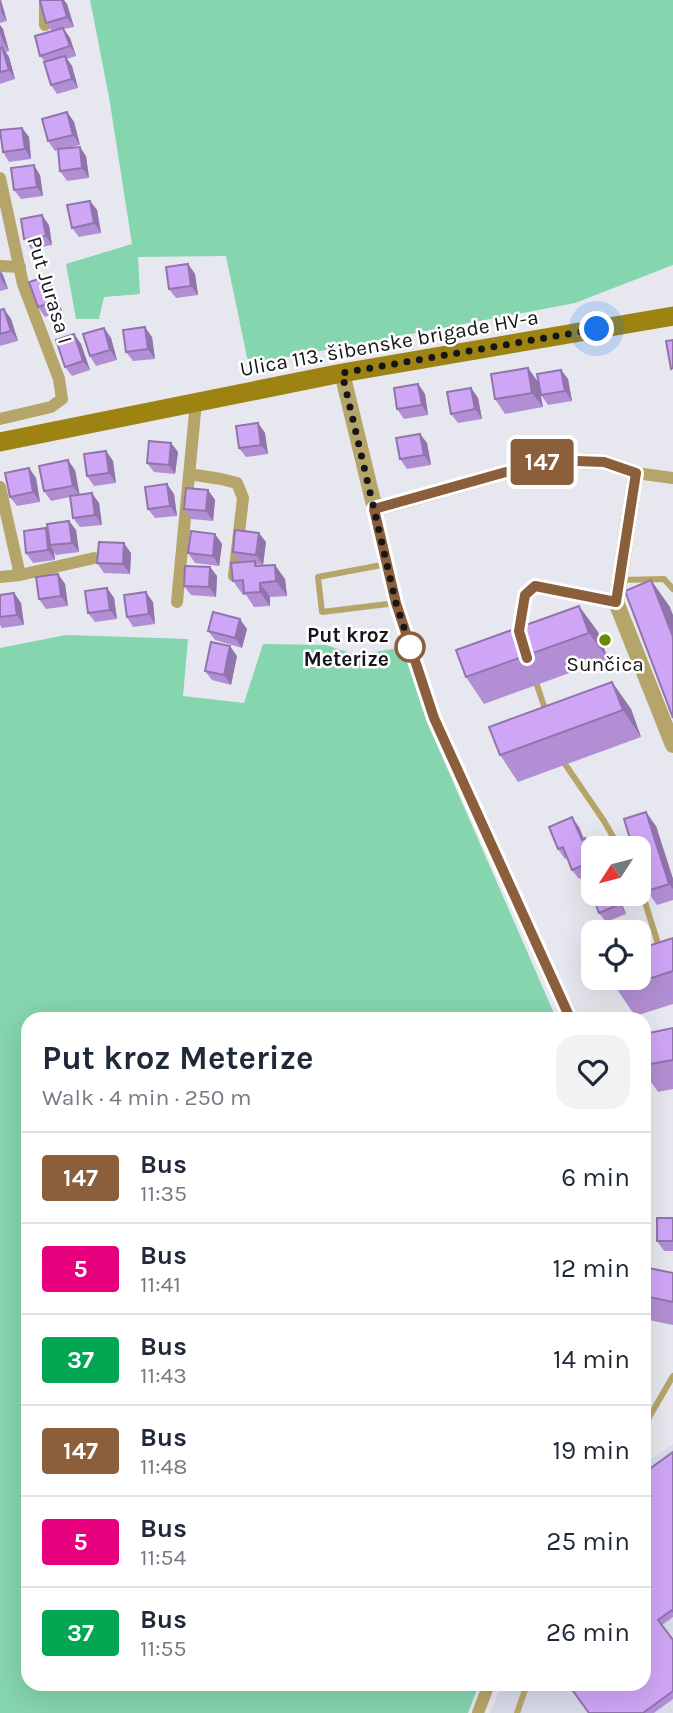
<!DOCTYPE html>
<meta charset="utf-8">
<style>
:root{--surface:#fff;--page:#f2f2f3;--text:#1f2937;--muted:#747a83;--line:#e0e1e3}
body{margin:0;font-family:Karla,sans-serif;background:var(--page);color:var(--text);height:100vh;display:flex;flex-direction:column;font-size:26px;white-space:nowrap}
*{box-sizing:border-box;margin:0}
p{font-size:23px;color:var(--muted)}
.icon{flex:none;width:38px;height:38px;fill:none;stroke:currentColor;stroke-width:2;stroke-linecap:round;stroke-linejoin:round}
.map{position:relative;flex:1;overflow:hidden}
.panel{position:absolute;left:21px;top:1012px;width:630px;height:679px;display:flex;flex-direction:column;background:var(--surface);border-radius:21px;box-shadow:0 7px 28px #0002}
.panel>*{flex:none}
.badge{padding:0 14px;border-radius:5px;font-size:24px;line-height:46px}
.needle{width:46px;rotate:234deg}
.fabs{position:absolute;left:581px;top:836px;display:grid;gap:14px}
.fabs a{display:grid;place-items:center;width:70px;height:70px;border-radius:14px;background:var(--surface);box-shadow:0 7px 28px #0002;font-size:35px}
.you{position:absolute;width:35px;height:35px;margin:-18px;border:5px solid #fff;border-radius:50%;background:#1a73e8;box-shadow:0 0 0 10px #1a73e833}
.map>.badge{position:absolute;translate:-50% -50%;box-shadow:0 0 0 4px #fff}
.round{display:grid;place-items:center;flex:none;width:74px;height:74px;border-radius:21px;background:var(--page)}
.summary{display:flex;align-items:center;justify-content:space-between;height:119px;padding:0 21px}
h1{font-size:33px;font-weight:700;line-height:52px}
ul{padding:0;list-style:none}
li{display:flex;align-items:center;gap:21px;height:91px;padding:0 21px;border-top:2px solid var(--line)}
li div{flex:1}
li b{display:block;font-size:26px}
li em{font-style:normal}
li .badge{min-width:77px;font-weight:700;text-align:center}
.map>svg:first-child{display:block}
.built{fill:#d9dbe9}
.green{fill:#85d5af}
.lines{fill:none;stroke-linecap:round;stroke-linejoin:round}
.service{stroke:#b6a56a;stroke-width:6}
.minor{stroke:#b6a56a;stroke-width:12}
.tertiary{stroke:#b6a56a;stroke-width:16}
.secondary{stroke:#9d8312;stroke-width:19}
.wall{fill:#b28fd4}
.shaded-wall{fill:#9174ac}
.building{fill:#cfa6f6;stroke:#9174ac;stroke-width:2}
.line-casing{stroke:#fff;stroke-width:16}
.line{stroke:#8b5e3c;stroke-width:10}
.walk{stroke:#161618;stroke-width:7;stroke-dasharray:0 12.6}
.poi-dot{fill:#6a8801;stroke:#fff;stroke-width:2.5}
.stop-dot{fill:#fff;stroke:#8b5e3c;stroke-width:3.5}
.labels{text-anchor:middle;stroke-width:5;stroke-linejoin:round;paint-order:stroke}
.street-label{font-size:21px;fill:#161618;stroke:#fff}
.stop-label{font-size:21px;font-weight:bold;fill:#161618;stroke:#fff;text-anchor:end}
.poi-label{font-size:21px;fill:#161618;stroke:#fff}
</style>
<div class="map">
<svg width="673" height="1713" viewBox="0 0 673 1713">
<rect width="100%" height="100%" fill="#e7e8ef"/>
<path class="built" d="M673 1444V1713H490L502 1684H644V1464Z"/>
<path class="green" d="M90 0H673V265L575 303 278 359 248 362 226 256 138 257 140 294 104 297 99 319H76L66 264 132 244 109 97Z
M66 635 188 639 183 696 244 703 263 644 326 645 356 655 404 647 427 722 556 1018H28V1684H479L468 1713H0V648Z"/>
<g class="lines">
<path class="service" d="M387 564 318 577 322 612 396 603
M621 580 664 579 673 589
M520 632 525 595 535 586 614 602
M537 685 547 715
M565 764 604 821 620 849
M639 883 660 950
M644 1426 673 1376
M517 1713 525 1690"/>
<path class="minor" d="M45 0V25
M0 178 23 284 59 379 62 399 51 407 0 419
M0 266 20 267
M636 473 673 478
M189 474 221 479 237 483 243 498 234 576
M0 487 20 575
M375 509 396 603 434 718 570 1018
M0 577 20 575 94 558
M177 602 196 402
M478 1713 489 1684"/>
<path class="tertiary" d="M342 373 375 509 549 460 604 462 636 473 616 602 673 745"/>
<path class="secondary" d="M0 442 342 373 673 316"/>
</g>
<path class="wall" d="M0 0 7 21 0 23Z
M67 4 74 27 64 29 70 38 76 56 67 59 72 66 78 88 57 94 51 85 45 62 40 56 52 31 46 23Z
M0 25 3 29 9 51 6 52 9 57 15 79 0 84Z
M67 112 74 122 80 145 63 149 86 156 89 178 67 181 60 171 58 150 55 151 48 141Z
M22 128 29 137 31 159 9 162 3 152Z
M40 175 43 196 21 199 14 190Z
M90 201 97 210 101 233 79 237 72 228Z
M49 225 52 245 31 249 24 239Z
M188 264 195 274 198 295 176 298 169 289Z
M0 270 3 275 8 289 0 291Z
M47 276 53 286 62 311 45 317 38 307Z
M4 309 11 319 18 341 0 346V310Z
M104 328 111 338 117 360 96 366 90 356Z
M74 334 81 344 90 370 72 376 65 367Z
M152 337 155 359 133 361 126 352Z
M528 368 538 382 543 407 505 414 495 399Z
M561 370 568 379 572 401 548 405 541 395Z
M418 384 425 394 428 415 404 419 397 409Z
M471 388 478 398 482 419 458 423 451 414Z
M258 423 265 433 268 454 246 457 239 448Z
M420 434 427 443 431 465 407 469 400 459Z
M171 443 178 452 175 474 154 472 147 463Z
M106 451 113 461 116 483 94 486 87 476Z
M29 468 36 478 40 502 17 506 10 497Z
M75 470 79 495 99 503 102 525 80 527 73 518 70 497 51 501 44 491Z
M208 490 215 500 213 521 191 519 184 509Z
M174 494 177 516 155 518 148 509Z
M69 521 76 530 79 552 56 555 54 552 55 560 33 563 26 553 46 528 48 531Z
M215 534 222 544 219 566 195 563 188 553Z
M266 542 263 565 257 564 258 566 285 579 287 596 270 597V606L254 607 246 595H243L233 581 240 562 233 552Z
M131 553 130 574 104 573 97 563Z
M210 567 217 576 216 597 191 595 184 586Z
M58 574 65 584 68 606 46 609 39 599Z
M107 588 114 598 117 619 95 622 88 613Z
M14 593 21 603 24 625 2 628 0 625V617Z
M153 602 155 624 133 627 127 617Z
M579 606 598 632 608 659 484 704 466 677Z
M247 629 242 648 215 640 208 631Z
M237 656 231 685 212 680 205 671Z
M612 682 631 709 641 737 518 782 500 755Z
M656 826 673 879V900L657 905 647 891Z
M579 827 584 839 593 851V874L579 879 572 870 568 858 565 859 558 849Z
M618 894 626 914 606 922 599 913Z
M673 938V1004L635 1016 617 989Z
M673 1028V1089L658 1092 644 1072V1034Z
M673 1218V1251H664L657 1241Z
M644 1267 673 1273V1325L644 1319Z
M673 1452V1617L662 1625 673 1640V1699L654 1713H589L644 1684Z"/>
<path class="shaded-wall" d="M0 0H1L7 21 1 12Z
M62 0H64L67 4 74 27 67 17Z
M0 25 3 29 9 51 3 41 0 33Z
M63 28 70 38 76 56 70 46Z
M2 47 9 57 15 79 9 70Z
M65 56 72 66 78 88 72 79Z
M67 112 74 122 80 145 73 135Z
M22 128 29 137 31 159 25 149Z
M80 147 86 156 89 178 82 168Z
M34 165 40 175 43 196 37 187Z
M90 201 97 210 101 233 94 223Z
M42 215 49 225 52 245 46 236Z
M188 264 195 274 198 295 191 286Z
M0 270 3 275 8 289 1 279Z
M47 276 53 286 62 311 55 301Z
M4 309 11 319 18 341 11 331Z
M145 327 152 337 155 359 148 349Z
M104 328 111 338 117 360 110 350Z
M74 334 81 344 90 370 83 361Z
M528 368 538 382 543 407 532 393Z
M561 370 568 379 572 401 565 391Z
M418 384 425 394 428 415 422 405Z
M471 388 478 398 482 419 475 409Z
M258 423 265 433 268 454 261 445Z
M420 434 427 443 431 465 424 455Z
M171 443 178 452 175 474 169 465Z
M106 451 113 461 116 483 109 473Z
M68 460 75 470 80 496 73 486Z
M29 468 36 478 40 502 33 492Z
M167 484 174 494 177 516 170 506Z
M208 490 215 500 213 521 206 511Z
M92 493 99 503 102 525 95 515Z
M69 521 76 530 79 552 72 543Z
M46 528 52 538 50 545 54 552 55 560 48 550Z
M259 533 266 542 263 565 256 555Z
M215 534 222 544 219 566 213 556Z
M124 543 131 553 130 574 123 564Z
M275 565 285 579 287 596 276 581Z
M210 567 217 576 216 597 209 587Z
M58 574 65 584 68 606 61 596Z
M651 580 670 607 673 615V637Z
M260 583 270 597V606L260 592Z
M107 588 114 598 117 619 110 610Z
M146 592 153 602 155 624 149 614Z
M14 593 21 603 24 625 17 615Z
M579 606 598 632 608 659 589 633Z
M240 619 247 629 242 648 235 638Z
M230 646 237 656 231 685 224 675Z
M612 682 631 709 641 737 623 710Z
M646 812 656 826 673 879V889L669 884Z
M572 817 579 827 588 849 582 840Z
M585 838 592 848 593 851V858Z
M615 894H618L626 914 620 904Z"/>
<path class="building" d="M42 0H62L67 17 46 23 40 1Z
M63 28 70 46 40 56 35 36Z
M2 47 9 70 0 72V48Z
M65 56 72 79 51 85 44 62Z
M67 112 73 135 48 141 42 119Z
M22 128 25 149 3 152 0 130Z
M80 147 82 168 60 171 58 149Z
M34 165 37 187 14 190 11 168Z
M90 201 94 223 72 228 67 205Z
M42 215 46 236 24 239 21 219Z
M188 264 191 286 169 289 166 267Z
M47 276 55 301 38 307 29 282Z
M4 309 11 331 0 334V310Z
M145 327 148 349 126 352 123 330Z
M104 328 110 350 90 356 83 334Z
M74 334 83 361 65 367 56 340Z
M673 340V368L671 369 666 341Z
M528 368 532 393 495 399 491 374Z
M561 370 565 391 541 395 537 374Z
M418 384 422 405 397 409 394 388Z
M471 388 475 409 451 414 447 392Z
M258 423 261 445 239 448 236 426Z
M420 434 424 455 400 459 396 438Z
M149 441 171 443 169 465 147 463Z
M106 451 109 473 87 476 84 454Z
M68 460 73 486 44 491 39 466Z
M29 468 33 492 10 497 5 473Z
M167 484 170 506 148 509 145 487Z
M186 488 208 490 206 511 184 509Z
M92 493 95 515 73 518 70 496Z
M69 521 72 543 50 545 47 524Z
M46 528 48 550 26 553 24 531Z
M235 530 259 533 256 555 233 552Z
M191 531 215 534 213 556 188 553Z
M99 542 124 543 123 564 97 563Z
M255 561V566L275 565 276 581 260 583V592L244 593 243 580 233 581 231 563Z
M185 566 210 567 209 587 184 586Z
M58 574 61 596 39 599 36 577Z
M651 580 673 637V718L625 591Z
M107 588 110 610 88 613 85 591Z
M146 592 149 614 127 617 124 595Z
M14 593 17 615 0 617V595Z
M579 606 589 633 466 677 456 650Z
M213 612 240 619 235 638 208 631Z
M211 642 230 646 224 675 205 671Z
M612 682 623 710 500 755 489 727Z
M646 812 669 884 647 891 639 865V849H633L624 819Z
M572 817 582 840 585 838 593 858V861L572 870 563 847 558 849 549 827Z
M593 885V894H615L620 904 599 913 589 887Z
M609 921 614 933H593V940L589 930Z
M673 938V971L617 989 613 978H639V949Z
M673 1028V1060L644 1065V1034Z
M657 1218H673V1241H657Z
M644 1267 673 1273V1302L644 1296Z
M673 1452V1612L672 1610 658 1620 673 1640V1691L643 1713H589L568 1684H644V1473Z"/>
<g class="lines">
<defs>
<path id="line" d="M527 658 519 631 525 595 535 586 616 602 636 473 604 462 549 460 374 509 396 603 434 718 570 1018"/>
</defs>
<use href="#line" class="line-casing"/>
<use href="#line" class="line"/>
<path class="walk" d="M410 647 411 649 396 603 342 373 597 329"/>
</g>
<circle class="poi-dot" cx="605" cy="640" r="7"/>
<circle class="stop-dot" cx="410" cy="647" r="14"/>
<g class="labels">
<g class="street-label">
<text transform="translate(50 290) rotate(73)" y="7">Put Jurasa I</text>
<text transform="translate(389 343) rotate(-10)" y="7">Ulica 113. šibenske brigade HV-a</text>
</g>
<g class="stop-label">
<text x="389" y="642">Put kroz<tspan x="389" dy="24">Meterize</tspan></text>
</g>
<g class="poi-label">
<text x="605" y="671">Sunčica</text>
</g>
</g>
</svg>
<div class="fabs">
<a><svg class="needle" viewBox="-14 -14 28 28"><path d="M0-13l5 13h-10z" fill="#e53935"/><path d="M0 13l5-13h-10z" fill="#747a83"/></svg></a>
<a><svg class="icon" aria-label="locate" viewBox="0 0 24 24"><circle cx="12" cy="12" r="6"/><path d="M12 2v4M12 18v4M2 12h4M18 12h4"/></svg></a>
</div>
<div class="you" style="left:597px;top:329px"></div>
<b class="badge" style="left:542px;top:462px;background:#8b5e3c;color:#fff">147</b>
<section class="panel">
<div class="summary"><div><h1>Put kroz Meterize</h1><p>Walk · 4 min · 250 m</p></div><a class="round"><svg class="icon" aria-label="heart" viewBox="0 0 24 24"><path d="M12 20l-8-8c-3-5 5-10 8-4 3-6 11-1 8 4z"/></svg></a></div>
<ul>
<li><span class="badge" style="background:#8b5e3c;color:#fff">147</span><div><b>Bus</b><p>11:35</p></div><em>6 min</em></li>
<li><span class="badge" style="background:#e6007e;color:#fff">5</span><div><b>Bus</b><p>11:41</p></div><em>12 min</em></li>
<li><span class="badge" style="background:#00a651;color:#fff">37</span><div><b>Bus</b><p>11:43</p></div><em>14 min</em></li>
<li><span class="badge" style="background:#8b5e3c;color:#fff">147</span><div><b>Bus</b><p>11:48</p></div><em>19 min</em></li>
<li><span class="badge" style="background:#e6007e;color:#fff">5</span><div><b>Bus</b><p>11:54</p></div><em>25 min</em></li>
<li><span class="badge" style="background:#00a651;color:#fff">37</span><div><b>Bus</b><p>11:55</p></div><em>26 min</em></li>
</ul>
</section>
</div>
